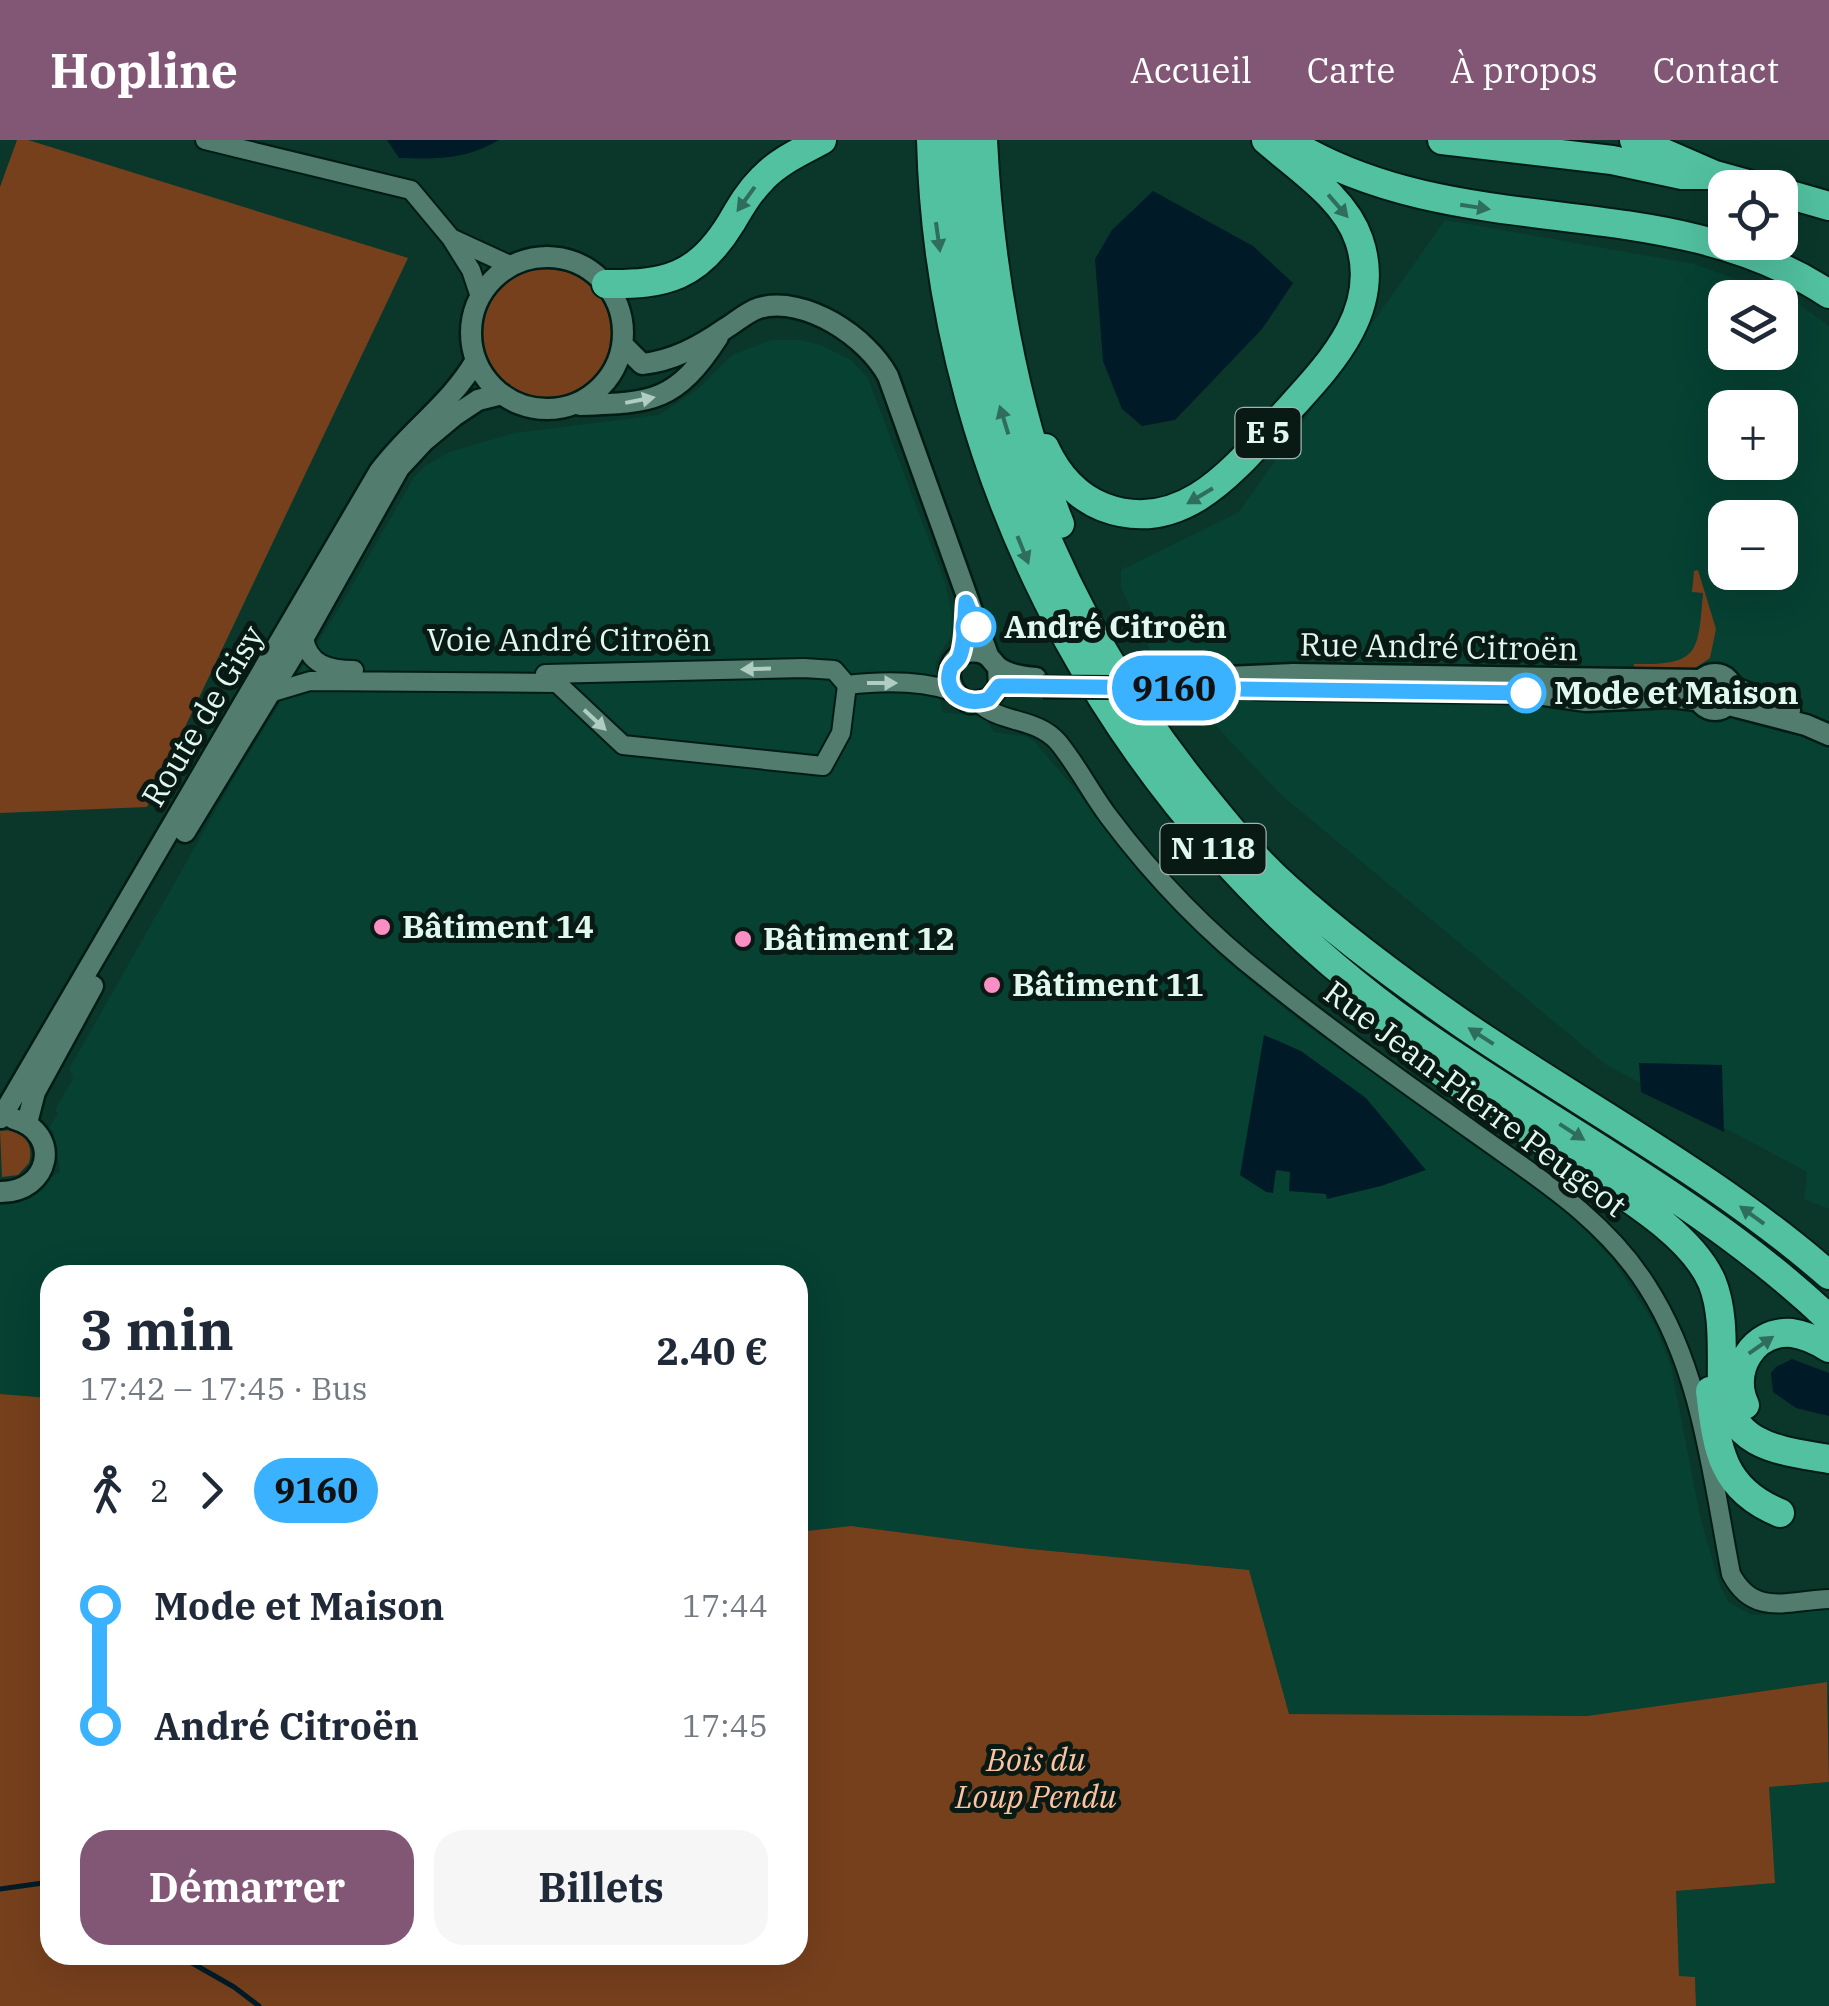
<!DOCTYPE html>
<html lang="fr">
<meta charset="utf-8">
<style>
:root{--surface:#fff;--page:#f6f6f7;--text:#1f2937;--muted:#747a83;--accent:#825776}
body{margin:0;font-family:"IBM Plex Serif",serif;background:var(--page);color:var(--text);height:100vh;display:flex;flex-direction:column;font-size:38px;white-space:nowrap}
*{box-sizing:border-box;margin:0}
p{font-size:32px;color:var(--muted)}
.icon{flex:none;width:55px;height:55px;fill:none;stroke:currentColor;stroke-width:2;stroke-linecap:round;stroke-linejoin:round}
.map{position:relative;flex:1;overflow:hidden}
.panel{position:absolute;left:40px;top:1125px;width:768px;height:700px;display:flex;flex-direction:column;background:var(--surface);border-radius:30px;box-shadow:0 10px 40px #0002}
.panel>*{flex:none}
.badge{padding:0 20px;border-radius:32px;font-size:35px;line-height:65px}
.controls{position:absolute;left:1708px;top:30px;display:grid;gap:20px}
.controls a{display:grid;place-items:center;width:90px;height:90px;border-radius:20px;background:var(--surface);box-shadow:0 10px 40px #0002;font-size:50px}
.map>.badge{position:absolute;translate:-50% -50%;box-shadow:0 0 0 5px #fff}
.legs{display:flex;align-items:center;gap:15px;height:110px;padding:0 40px;font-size:32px}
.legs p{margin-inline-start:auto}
.headline{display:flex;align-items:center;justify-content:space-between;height:170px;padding:0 40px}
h1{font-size:55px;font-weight:800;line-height:75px}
.cta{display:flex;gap:20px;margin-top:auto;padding:20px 40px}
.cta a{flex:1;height:115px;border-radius:30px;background:var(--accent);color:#fff;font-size:40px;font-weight:800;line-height:115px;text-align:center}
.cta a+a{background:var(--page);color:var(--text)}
ul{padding:0 40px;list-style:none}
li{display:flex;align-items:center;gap:35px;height:120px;font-size:38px}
li i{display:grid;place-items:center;width:15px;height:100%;margin:0 12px;background:currentColor}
li i::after{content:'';width:25px;height:25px;margin:-12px;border:8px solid;border-radius:50%;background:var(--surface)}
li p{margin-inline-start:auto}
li:first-child i{background:linear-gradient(#0000 50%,currentColor 0)}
li:last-child i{background:linear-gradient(currentColor 50%,#0000 0)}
header{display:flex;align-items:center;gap:60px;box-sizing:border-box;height:140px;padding:0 50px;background:var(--accent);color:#fff}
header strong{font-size:48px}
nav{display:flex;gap:55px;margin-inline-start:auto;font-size:35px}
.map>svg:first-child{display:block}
.built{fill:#064132;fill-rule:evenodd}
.green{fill:#77401d}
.water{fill:#001b27}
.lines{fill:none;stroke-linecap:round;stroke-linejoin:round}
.stream{stroke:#001b27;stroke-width:5}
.minor-casing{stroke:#001c14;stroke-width:22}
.tertiary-casing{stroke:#001c14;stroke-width:25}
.trunk-casing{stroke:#001c14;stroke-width:32}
.minor{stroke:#527c6d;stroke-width:18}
.tertiary{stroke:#527c6d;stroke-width:20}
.trunk{stroke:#52c1a0;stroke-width:28}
.tertiary-bridge-casing{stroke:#001c14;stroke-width:25;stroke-linecap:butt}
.tertiary-bridge{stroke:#527c6d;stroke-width:20}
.oneway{fill:#2e6e5a}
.oneway2{fill:#afcdc2}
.line-1-casing{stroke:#fff;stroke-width:22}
.line-1{stroke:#3bb2ff;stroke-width:15}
.stop-1-dot{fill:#fff;stroke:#3bb2ff;stroke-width:5}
.poi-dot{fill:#fb8fc3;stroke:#091a15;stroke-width:4}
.labels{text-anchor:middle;stroke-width:10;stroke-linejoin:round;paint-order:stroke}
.shield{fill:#091a15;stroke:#a0b5ae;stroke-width:2.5}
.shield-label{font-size:30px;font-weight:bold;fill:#e1f8ef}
.stop-label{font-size:32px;font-weight:bold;fill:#e1f8ef;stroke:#091a15;text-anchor:start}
.street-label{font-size:32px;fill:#e1f8ef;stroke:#091a15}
.poi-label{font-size:32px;font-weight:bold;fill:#e1f8ef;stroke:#091a15;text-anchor:start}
.park-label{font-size:32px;font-style:italic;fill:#fec2a1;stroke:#091a15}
</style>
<header>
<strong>Hopline</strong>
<nav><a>Accueil</a><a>Carte</a><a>À propos</a><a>Contact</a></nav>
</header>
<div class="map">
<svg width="1829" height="1866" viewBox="0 0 1829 1866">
<rect width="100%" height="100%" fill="#0a372a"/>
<path class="built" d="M1445 80 1695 124 1793 160 1829 186V1069L1804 1059 1807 1032 1605 924 1280 654 1216 586 1194 585 1148 506 1121 448V430L1239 372ZM1725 158H1780V212H1725ZM1725 268H1780V322H1725ZM1725 378H1780V432H1725Z
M771 200H800L821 205 851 220 868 238 945 442 952 474 951 495 935 524 942 572 984 577 994 592 1024 596 1034 601 1081 656 1141 735 1222 818 1300 881 1564 1068 1614 1121 1655 1185 1671 1226 1700 1376 1719 1443 1728 1462 1752 1475 1798 1473 1829 1468V1558L1826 1542 1587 1576 1289 1574 1249 1430 1020 1408 851 1386 798 1392V1135H50V1258L0 1254V1065L31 1056 43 1049 51 1037 60 1032 53 991 49 988 58 973 55 970 73 938 69 929 242 624 342 463 414 337 425 326 449 312 514 293 659 275 699 248 732 215Z
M1829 1642V1866H1696L1695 1838 1679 1836 1675 1751 1774 1743 1768 1647Z"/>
<path class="green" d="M17 0H28L408 118 147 667 0 673V47Z
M483 193a64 64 0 1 1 128 0a64 64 0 1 1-128 0Z
M1698 430 1716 489 1710 518 1692 530 1634 532V524C1699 525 1698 514 1703 453L1692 452 1694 431Z
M13 990C28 997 33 1007 29 1023L18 1035 2 1037 0 991Z
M0 1254 50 1258V1815H798V1392L851 1386 1020 1408 1249 1430 1289 1574 1587 1576 1827 1542 1829 1642 1769 1647 1775 1743 1676 1751 1679 1836 1695 1837 1696 1866H0Z"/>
<path class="water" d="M387 0H499C464 20 438 19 399 18Z
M1153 51 1253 106 1293 143 1262 189 1175 280 1142 286 1122 269 1103 221 1095 119 1112 90Z
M1264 895 1301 911 1366 958 1426 1030 1381 1046 1327 1059 1326 1054 1289 1051 1290 1032 1276 1030 1273 1053 1266 1052 1240 1035Z
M1639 923 1722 925 1724 992 1641 952Z
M1792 1219 1829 1233V1276L1796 1268 1773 1252 1771 1233 1776 1227Z"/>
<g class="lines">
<path class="stream" d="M0 1749 50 1742
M178 1815 234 1847 259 1866"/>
<defs>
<path id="minor" d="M205 0 411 50 451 98 471 130 480 157
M453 99 512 126
M304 497C308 525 329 530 354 530
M545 534 804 528 834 530 847 545
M270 553 310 541 557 543 623 605 823 626 841 593 847 545C881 541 919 540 952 551
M979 563C1002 584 1036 577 1058 602 1077 625 1091 653 1109 677 1154 737 1208 793 1267 839 1334 893 1404 942 1474 992 1538 1038 1604 1078 1647 1146 1702 1231 1712 1337 1731 1434 1754 1478 1789 1460 1829 1459"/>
<path id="tertiary" d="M471 193a76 76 0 1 1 152 0a76 76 0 1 1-152 0Z
M623 205 642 224C673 221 700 206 726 188 736 182 747 172 759 168 805 155 867 197 888 236L988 515
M580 265C653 263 676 262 718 197
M998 527 999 547 989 559 970 563C938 549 946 506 979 512 990 514 991 521 998 527 1008 535 1024 537 1036 538
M1697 552a18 18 0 1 1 36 0a18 18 0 1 1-36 0Z
M1179 539 1293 534 1701 540
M1733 547 1790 570
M1256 549 1530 553 1586 561 1670 557 1697 560
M1729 565 1806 585 1829 595
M185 692 304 497 399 328 424 301 454 276 478 260 502 254
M1 978 379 332C409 291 451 264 476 220
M27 983 35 952 93 846
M0 1052C50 1053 63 993 14 979"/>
<path id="trunk" d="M931 0C940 354 1127 684 1414 888 1551 985 1706 1062 1829 1179
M957 0C965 235 1050 465 1197 648 1225 683 1254 719 1288 749 1342 798 1402 842 1461 883 1584 967 1717 1037 1829 1135
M983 0C989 125 1013 268 1060 384
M1442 0 1612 20 1682 35H1715
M1634 0 1715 35 1762 48
M1291 3C1461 106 1665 46 1829 154
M1780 52 1829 66
M606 144C666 145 698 137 731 83 741 66 749 52 763 38 779 21 802 11 822 0
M1045 308C1057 334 1076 356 1103 367 1181 397 1234 330 1281 278 1325 229 1384 173 1359 100 1345 58 1298 28 1266 0
M1389 891C1447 940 1513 980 1576 1023 1619 1052 1691 1093 1712 1142 1725 1174 1721 1214 1722 1248 1733 1308 1779 1310 1829 1319
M1710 1251C1717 1309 1721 1349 1780 1373
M1745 1265C1729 1232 1752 1190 1792 1193 1805 1195 1818 1201 1829 1208"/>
</defs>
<use href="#minor" class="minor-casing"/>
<use href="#tertiary" class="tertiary-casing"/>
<use href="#trunk" class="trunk-casing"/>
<use href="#minor" class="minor"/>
<use href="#tertiary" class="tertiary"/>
<use href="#trunk" class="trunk"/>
<defs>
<path id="tertiary-bridge" d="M1043 547 1185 548"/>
</defs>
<use href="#tertiary-bridge" class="tertiary-bridge-casing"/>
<use href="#tertiary-bridge" class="tertiary-bridge"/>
</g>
<defs><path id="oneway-solid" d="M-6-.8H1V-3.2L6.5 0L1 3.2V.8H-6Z" transform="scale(2.5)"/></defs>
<g class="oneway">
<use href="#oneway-solid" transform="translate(746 59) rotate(126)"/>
<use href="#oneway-solid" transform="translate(1338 66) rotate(49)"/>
<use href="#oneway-solid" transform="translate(1475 67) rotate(9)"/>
<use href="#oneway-solid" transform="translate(938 97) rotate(82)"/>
<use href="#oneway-solid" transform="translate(1004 280) rotate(-107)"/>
<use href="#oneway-solid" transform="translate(1200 356) rotate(149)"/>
<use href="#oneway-solid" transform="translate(1023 410) rotate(68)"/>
<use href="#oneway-solid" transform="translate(1481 896) rotate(-147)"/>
<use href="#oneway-solid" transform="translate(1572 992) rotate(33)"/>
<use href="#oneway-solid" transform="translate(1752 1075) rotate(-144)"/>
<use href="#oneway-solid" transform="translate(1761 1205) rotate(-35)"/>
</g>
<g class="oneway2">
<use href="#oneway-solid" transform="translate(640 260) rotate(-11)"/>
<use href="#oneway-solid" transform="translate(756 529) rotate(178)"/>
<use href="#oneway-solid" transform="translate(882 543)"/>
<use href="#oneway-solid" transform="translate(595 580) rotate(43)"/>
</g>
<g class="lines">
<defs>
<path id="line-1" d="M976 487 966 462C964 478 966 503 959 518 957 522 951 525 950 530 942 556 970 567 989 559L999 546H1021L1526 553"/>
</defs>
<use href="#line-1" class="line-1-casing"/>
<use href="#line-1" class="line-1"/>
</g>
<g class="stop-1-dot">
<circle cx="976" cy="487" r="18"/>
<circle cx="1526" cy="553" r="18"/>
</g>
<g class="poi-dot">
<circle cx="382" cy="787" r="10"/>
<circle cx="743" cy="799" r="10"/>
<circle cx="992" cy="845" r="10"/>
</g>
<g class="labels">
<g class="shield">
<rect x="1235.5" y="268" width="65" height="50" rx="8"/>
<rect x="1160.5" y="684" width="105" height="50" rx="8"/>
</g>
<g class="shield-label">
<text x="1268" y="303">E 5</text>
<text x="1213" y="719">N 118</text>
</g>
<g class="stop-label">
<text x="1004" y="498">André Citroën</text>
<text x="1554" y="564">Mode et Maison</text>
</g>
<g class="street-label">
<text x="569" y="511">Voie André Citroën</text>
<text transform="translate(1439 507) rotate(1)" y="11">Rue André Citroën</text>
<text transform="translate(203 576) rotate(-59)" y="11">Route de Gisy</text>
<text transform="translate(1475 959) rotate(37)" y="11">Rue Jean-Pierre Peugeot</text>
</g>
<g class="poi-label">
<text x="402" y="798">Bâtiment 14</text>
<text x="763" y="810">Bâtiment 12</text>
<text x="1012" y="856">Bâtiment 11</text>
</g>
<g class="park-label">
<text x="1036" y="1631">Bois du<tspan x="1036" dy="37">Loup Pendu</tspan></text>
</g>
</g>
</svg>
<div class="controls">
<a><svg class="icon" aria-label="locate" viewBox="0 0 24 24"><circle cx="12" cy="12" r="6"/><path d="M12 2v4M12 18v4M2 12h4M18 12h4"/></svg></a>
<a><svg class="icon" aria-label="layers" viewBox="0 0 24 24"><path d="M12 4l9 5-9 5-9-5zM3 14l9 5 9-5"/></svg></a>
<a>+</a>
<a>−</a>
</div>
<b class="badge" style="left:1174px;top:548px;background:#3bb2ff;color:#111">9160</b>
<section class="panel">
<div class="headline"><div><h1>3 min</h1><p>17:42 – 17:45 · Bus</p></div><b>2.40 €</b></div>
<div class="legs"><svg class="icon" aria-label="walk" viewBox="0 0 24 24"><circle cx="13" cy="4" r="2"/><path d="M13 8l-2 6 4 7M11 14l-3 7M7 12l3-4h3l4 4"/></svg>2<svg class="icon" aria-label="forward" viewBox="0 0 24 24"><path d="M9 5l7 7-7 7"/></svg><b class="badge" style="background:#3bb2ff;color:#111">9160</b></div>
<ul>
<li><i style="color:#3bb2ff"></i><b>Mode et Maison</b><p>17:44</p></li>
<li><i style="color:#3bb2ff"></i><b>André Citroën</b><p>17:45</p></li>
</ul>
<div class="cta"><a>Démarrer</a><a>Billets</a></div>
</section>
</div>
